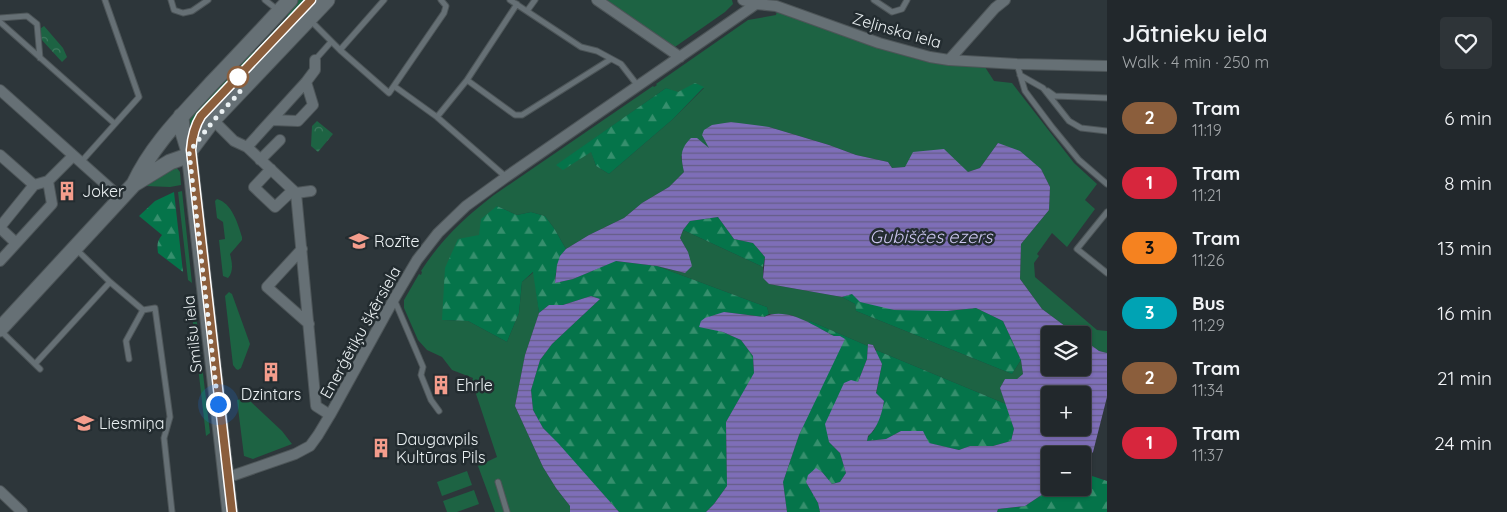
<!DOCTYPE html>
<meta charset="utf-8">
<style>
:root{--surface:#22282c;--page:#2e3438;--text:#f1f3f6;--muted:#a2a6a9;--line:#3f4448}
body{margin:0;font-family:Quicksand,sans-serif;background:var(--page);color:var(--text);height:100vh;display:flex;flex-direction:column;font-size:19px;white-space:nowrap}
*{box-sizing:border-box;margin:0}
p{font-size:16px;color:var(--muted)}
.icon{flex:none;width:28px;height:28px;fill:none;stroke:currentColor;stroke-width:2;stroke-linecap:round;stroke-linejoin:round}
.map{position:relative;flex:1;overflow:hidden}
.details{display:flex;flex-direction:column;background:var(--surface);width:400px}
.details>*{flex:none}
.badge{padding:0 10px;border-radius:16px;font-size:18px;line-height:32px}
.tools{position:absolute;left:1041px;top:326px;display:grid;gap:10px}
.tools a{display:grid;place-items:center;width:50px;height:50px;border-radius:5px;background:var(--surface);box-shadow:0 1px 4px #0004,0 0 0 1px var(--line);font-size:25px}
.you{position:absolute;width:25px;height:25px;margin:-12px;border:4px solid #fff;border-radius:50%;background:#1a73e8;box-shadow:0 0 0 8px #1a73e833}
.map>.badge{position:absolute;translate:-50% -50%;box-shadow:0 0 0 2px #fff}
.round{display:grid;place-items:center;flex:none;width:52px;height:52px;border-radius:5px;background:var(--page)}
.headline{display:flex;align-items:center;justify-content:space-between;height:85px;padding:0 15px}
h1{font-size:24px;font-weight:600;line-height:38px}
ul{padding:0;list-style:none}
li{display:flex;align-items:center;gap:15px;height:65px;padding:0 15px}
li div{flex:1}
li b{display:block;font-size:19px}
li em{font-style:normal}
li .badge{min-width:55px;font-weight:700;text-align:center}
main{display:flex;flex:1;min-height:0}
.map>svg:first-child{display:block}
.grass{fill:#1d6343;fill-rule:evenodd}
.forest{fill:url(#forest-firs)}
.park{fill:url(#park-crowns)}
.water{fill:url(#water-rules);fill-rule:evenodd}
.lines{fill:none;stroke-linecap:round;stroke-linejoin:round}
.lane-casing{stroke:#4d5558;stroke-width:7}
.street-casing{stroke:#4d5558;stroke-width:12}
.secondary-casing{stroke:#4d5558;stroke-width:17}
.lane{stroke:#667075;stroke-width:5}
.street{stroke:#667075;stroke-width:10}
.secondary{stroke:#667075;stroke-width:15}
.tram{stroke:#d7dde0;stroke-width:1}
.line-casing{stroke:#fff;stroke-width:11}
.line{stroke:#8b5e3c;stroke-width:8}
.walk{stroke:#ebf1f3;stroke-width:5;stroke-dasharray:0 9}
.stop-dot{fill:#fff;stroke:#8b5e3c;stroke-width:2.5}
.labels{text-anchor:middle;stroke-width:5;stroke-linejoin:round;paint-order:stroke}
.street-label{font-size:16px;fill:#ebf1f3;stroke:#232c30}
.poi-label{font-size:16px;fill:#ebf1f3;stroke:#232c30;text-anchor:start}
.water-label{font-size:18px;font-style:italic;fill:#ccc6ef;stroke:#232c30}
</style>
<main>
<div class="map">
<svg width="1107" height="512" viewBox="0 0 1107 512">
<defs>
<pattern id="forest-firs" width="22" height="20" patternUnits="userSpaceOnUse" patternTransform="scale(1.25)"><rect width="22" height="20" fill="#05744a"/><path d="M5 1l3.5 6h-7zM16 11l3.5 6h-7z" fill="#368f6d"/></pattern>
<pattern id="park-crowns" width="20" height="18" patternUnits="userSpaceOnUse" patternTransform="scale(1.25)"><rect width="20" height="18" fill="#1d6343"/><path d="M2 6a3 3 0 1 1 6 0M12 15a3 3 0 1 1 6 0" fill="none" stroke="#3e7a5f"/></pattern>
<pattern id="water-rules" width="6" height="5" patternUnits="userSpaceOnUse" patternTransform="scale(1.25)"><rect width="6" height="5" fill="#7e6eb8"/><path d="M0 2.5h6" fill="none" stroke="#655d86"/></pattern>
</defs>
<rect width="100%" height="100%" fill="#2d363a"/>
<path class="grass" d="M298 0H318L197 131 187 122 193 112 250 51 253 53 288 16 285 14Z
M601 0H732L733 4 725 12 672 49Z
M777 11C823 27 869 46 916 59 938 65 962 66 985 67L994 81 1012 83 1074 163 1097 184 1085 200 1095 209 1067 247 1052 233 1037 254 1039 256 1034 263 1035 277 1097 330 1107 331V353L1099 351 1083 339 1082 335H1077L1042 309 1020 279 1021 244 1049 210 1050 187 1041 169 998 143 980 168 968 172 905 167 892 168 888 162 856 155 829 145 769 127 710 150 681 156 684 172 669 187 642 203 624 218 589 235 566 249 554 228 545 216 531 212 517 215 497 206 479 235 443 320 468 321 507 342 519 313 522 282 534 272 539 313 525 355 515 406 543 467 556 488 570 506V512H495L478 466 497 457 472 382 473 378 452 370 442 357 427 350 418 340 404 308V300L419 274 421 275 422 272 421 271C441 240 465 217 494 195L653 86 654 87 657 85 656 84 748 20 776 15ZM666 88 678 93 704 88 673 119 609 174 596 166 591 151 557 165Z
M176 167 180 172 181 185 170 187 146 186 144 185Z
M182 191 192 283 188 280 178 192Z
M217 199C232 203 238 224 242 237V240L230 254C232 262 234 271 228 278L223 276 219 240 225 239 223 222 217 218 215 201Z
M683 230 763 267V278L769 284 842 297 855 304 856 311 1012 374 1021 360 1023 374 1017 379H1005L1000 388 1006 404 876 350 873 345 868 344V346L810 321 809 323 791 315 769 314 767 307 657 266 685 273 688 252 680 238Z
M229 292 232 294 250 344 241 368 238 370 236 369 233 365 225 296Z
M190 297H194L210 433 206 436Z
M241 399 250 401 282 431 292 444 253 459 244 456 237 400Z
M467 471 472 485 442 496 437 482Z
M474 490 479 504 457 512H447L443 501Z"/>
<path class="forest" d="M695 83 704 87 673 119 609 174 596 166 591 152 563 170 556 165 666 88 678 92Z
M174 192 183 272 158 253C157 245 157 241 162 235L139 216 155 201Z
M497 206 517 215 531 212 545 216 554 228 566 249C557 259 556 270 555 283L573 279 615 261 657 266 767 307 769 314 764 317 724 312 700 326 723 332 741 340 753 356 754 374 726 422 727 486 714 504 706 512H619L558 444 543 428 533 410 531 390 540 360 552 344 600 299 591 296 563 305H549L539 313 533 272 522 282 519 313 507 342 468 321 442 320 445 268 458 239 479 235 481 219Z
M718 217 734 239 753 243 765 257 763 267 683 230 690 221Z
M852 294 947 311 976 308 1003 321 1021 360 1012 374 856 311 855 304 842 297Z
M810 321 868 346 867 359 858 382 829 442 840 453 846 473 840 482 832 484 822 472 806 482 818 503 820 512H787L783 482 799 435 840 336H834L809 323Z
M876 350 1006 404 1014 429 1011 441 993 446H970L959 450 928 443 901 431 886 439 867 441C868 435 871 434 874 430 879 420 882 411 884 401L876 394 882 364 876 353Z
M1083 473 1107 481V512H997L998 509 1025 506 1052 488H1082Z"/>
<path class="park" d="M44 26 63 48 67 57 62 62 41 39 40 29Z
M317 121 333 134 318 152 311 146 312 126Z"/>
<path class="water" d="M731 122 769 127 829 145 856 155 888 162 892 168 905 167 913 152 944 149 968 172 980 168 998 143 1020 151 1041 169 1050 187 1049 210 1021 244 1020 279 1042 309 1077 335H1050V368H1082L1083 339 1099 351 1107 353V397L1093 452 1083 464 1082 455H1050V488H1052L1025 506 998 509 997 512H820L818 503 806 482 808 475 816 468 822 472 832 484 840 482 846 473 840 453 829 442 825 424 844 383 851 380 858 382 867 359 868 344 873 345 882 364 876 393 884 401C882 413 878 428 868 436L867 441 886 439 901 431H923L929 443 959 450 970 446H993L1011 441 1014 429 1000 388 1005 379H1017L1023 374 1021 360 1003 321 976 308 947 311 894 310 860 302 852 294 842 297 769 284 763 278 765 257 753 243 734 239 718 217 690 221 683 230 680 238 688 252 692 266 685 273 657 266 616 261 573 279 555 283 557 265 560 256 566 249 589 235 624 218 642 203 669 187 684 172C681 157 679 150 691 138H697L709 148 702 135 704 130 712 125ZM1050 395H1082V428H1050Z
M591 296 600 299 552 344 540 360 531 390 533 410 543 428 558 443 619 512H570V506L556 488 543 467 515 406 525 355 539 313 549 305H563Z
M724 312 764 317C787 306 814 326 834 336H840L845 339 799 435 783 482 787 512H706L714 504 727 486 726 422 754 373 753 356 741 340 723 332 699 327 701 321 705 318Z"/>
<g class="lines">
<defs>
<path id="lane" d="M171 0 174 10 183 13 192 11 208 0
M265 0 279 11
M510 0 581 47 597 51 621 64 638 86
M874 0 892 12 902 9 907 0
M527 11 535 0
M0 18 27 16 37 24 40 58
M310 20 340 50 389 93 444 13 446 6 441 0
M0 22 115 124
M340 50 384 0
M315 60 331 42
M1017 64 1025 91 1052 127 1079 160 1107 184
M1020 75 1043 88 1069 121 1081 128 1107 131
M467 80 515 115H522L611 59
M394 86 437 117 506 177
M1048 91 1055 96 1107 98
M437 117 467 80 517 4
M81 162 139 97 105 0
M1107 212 1077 249 1107 273
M77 250 110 282 143 310 155 308 170 417 164 438 172 512
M394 299 423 367 421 375 431 400 439 411
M1 331 40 369
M129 359 126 341 143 310
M35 364 110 282
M498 482 507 512"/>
<path id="street" d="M597 0 680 57
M743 0 756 4 776 6 879 43 930 57 949 60 1017 64 1107 66
M949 60 995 8 1005 0
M0 90 121 198
M213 120 234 141 247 147 296 193 316 406 330 415
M272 120 298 121 313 105 306 82
M247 147 306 82 315 70V60
M0 155 34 185 48 181 73 156
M260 160 280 140
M271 169 254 187 275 207 293 190
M296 193 311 191
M0 227 34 185
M0 228 16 243
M302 249 267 287 309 324
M0 261 52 204 48 181
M226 478 295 454 310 446 318 435 330 415 394 299 417 260 438 233 466 206 506 177 733 20 756 4 758 0
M0 491 22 512"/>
<path id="secondary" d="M181 116 182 129 189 152 230 512
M189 152 213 120 327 0
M134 184 170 162 190 155
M0 329 134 184C152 145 183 115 211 84 238 56 264 28 290 0"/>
</defs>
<use href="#lane" class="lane-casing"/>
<use href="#street" class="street-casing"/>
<use href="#secondary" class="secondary-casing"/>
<use href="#lane" class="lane"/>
<use href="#street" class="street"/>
<use href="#secondary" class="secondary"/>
<path class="tram" d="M232 512 191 150C192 136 194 127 201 116L311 0"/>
</g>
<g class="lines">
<defs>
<path id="line" d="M232 512 191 150C192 137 194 127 201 116L311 0"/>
</defs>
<use href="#line" class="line-casing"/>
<use href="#line" class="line"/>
<path class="walk" d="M218 404 189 152 214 120 240 92 238 77"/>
</g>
<defs>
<symbol id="building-bare" viewBox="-9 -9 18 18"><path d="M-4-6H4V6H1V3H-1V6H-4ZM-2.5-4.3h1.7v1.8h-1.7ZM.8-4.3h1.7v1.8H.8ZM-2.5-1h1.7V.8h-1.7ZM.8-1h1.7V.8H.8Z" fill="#f49d8c" stroke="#232c30" stroke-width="2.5" paint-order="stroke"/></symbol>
<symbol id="school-bare" viewBox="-9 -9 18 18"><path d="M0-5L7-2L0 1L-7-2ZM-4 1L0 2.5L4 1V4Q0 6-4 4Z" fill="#f49d8c" stroke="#232c30" stroke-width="2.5" paint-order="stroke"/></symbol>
</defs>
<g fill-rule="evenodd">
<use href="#building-bare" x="53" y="177" width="28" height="28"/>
<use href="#school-bare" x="345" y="227" width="28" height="28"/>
<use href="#building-bare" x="257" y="358" width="28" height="28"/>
<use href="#building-bare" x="427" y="371" width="28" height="28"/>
<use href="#school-bare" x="70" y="409" width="28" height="28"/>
<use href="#building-bare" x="367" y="434" width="28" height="28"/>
</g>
<circle class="stop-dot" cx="238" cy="77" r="10"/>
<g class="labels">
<g class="street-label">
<text transform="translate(897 30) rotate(16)" y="6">Zeļinska iela</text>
<text transform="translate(360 332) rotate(-61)" y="6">Enerģētiķu šķērsiela</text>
<text transform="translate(192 334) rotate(-96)" y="6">Smilšu iela</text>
</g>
<g class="poi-label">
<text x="82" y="197">Joker</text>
<text x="374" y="247">Rozīte</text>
<text x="456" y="391">Ehrle</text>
<text x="271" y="400" text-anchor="middle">Dzintars</text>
<text x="99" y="429">Liesmiņa</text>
<text x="396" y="445">Daugavpils<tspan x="396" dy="18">Kultūras Pils</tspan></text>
</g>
<g class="water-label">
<text x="931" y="243">Gubiščes ezers</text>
</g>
</g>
</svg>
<div class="tools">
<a><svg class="icon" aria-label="layers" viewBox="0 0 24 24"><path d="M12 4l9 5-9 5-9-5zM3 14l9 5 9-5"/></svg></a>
<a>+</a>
<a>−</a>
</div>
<div class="you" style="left:218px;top:404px"></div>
</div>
<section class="details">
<div class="headline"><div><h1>Jātnieku iela</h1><p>Walk · 4 min · 250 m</p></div><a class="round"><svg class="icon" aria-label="heart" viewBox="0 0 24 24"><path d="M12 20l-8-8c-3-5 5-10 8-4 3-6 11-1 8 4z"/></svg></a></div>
<ul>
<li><span class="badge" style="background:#8b5e3c;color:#fff">2</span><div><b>Tram</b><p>11:19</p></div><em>6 min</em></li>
<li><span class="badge" style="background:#d7263d;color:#fff">1</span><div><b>Tram</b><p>11:21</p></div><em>8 min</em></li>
<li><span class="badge" style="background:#f58220;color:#111">3</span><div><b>Tram</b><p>11:26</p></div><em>13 min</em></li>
<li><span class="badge" style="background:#00a3b4;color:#fff">3</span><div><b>Bus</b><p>11:29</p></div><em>16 min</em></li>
<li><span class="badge" style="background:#8b5e3c;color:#fff">2</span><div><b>Tram</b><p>11:34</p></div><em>21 min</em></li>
<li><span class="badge" style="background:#d7263d;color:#fff">1</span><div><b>Tram</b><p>11:37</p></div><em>24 min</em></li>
</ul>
</section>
</main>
